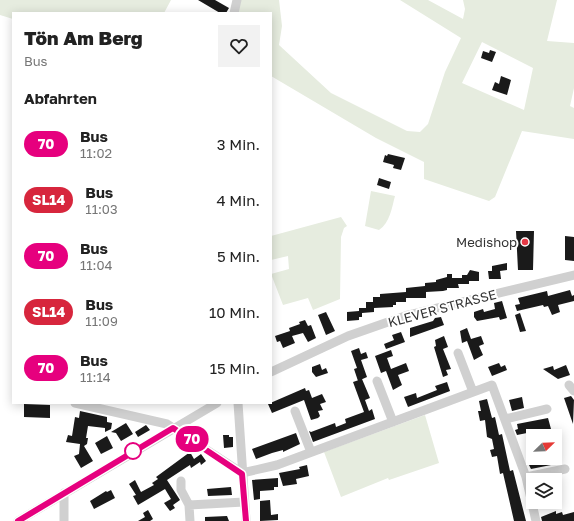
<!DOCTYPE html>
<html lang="de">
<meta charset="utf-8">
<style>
:root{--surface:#fff;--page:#f2f2f2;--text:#222;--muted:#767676}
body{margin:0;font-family:"Golos Text",sans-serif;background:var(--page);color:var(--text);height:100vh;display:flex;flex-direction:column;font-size:15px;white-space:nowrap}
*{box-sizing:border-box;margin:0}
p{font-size:13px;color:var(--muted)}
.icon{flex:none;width:22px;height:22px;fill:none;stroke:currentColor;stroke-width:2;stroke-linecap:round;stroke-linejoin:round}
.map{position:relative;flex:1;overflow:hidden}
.side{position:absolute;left:12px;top:12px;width:260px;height:392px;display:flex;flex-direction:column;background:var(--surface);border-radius:0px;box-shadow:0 2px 10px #0003}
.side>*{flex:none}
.badge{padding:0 8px;border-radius:13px;font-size:14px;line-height:26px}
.needle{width:26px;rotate:67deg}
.buttons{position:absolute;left:526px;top:429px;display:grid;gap:8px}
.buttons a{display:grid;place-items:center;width:36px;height:36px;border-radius:0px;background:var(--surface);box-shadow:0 2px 10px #0003;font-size:20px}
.map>.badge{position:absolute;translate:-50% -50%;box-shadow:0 0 0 2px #fff}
h2{padding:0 12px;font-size:15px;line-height:36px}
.round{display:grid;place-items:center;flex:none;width:42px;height:42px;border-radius:0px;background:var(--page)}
.overview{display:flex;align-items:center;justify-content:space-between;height:68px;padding:0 12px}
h1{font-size:19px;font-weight:800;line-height:30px}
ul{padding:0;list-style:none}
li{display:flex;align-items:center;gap:12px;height:56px;padding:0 12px}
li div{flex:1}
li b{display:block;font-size:15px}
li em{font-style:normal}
li .badge{min-width:44px;font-weight:700;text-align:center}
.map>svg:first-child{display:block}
.green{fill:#e6ecdf;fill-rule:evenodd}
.building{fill:#1a1a1a}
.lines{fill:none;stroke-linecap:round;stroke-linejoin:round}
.minor{stroke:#d0d0d0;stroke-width:9}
.line-casing{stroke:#fff;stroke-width:9}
.line{stroke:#e6007e;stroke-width:6}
.poi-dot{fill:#e63946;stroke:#fff;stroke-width:1.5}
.stop-dot{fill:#fff;stroke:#e6007e;stroke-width:2}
.labels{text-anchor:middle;stroke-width:4;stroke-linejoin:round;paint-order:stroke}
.poi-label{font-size:13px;fill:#333;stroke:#fff;text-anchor:end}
.street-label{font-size:13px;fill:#333;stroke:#fff}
</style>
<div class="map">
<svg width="574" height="521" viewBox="0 0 574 521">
<rect width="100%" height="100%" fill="#fff"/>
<path class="green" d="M0 0H171L164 13H13V19L0 15Z
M237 0H279L282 26 279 45 331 93 407 131 420 132 428 124 445 72 461 38 400 0H428L463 19 465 9 463 0H557L547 41 574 43V88L570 106 574 108V139L522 131 495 197 489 201 424 179V162L376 138 271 76V13H234ZM482 42 533 68 524 110 462 83Z
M371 191 395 196C392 207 390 223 379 230L365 226Z
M341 217 347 226 344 228 341 237 340 299 313 310 308 298 283 305 271 274 289 269 288 256 271 260V236Z
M425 415 439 463 389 480 388 478 341 497 324 452Z"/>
<path class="building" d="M198 0H215L229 8 226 13H220Z
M490 50 496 52 492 62 481 58 483 51 489 53Z
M501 76 511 80 507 95 492 90 495 82 499 84Z
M388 154 405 158 401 170 393 168 394 165 383 162 385 155 387 156Z
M379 178 391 182 389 189 377 185Z
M516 231H534L533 270H518Z
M565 236 574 237V261L565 260Z
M507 263V270L500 271 501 279H489L488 271H492V266Z
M470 270 479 272V281H469V284H458L459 288H447V290L443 291 426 292V298H406V302H396V305H393V307L374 308V312L362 313V317H359V320L347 321V312L359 311V308H366V302H373V297H380V294L406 292V288L425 286V283L436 282V280L447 277V274H452V278H462V275H467Z
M570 290 572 296 574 295V301L558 305 560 312 552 315 548 306 544 307 543 305 517 311 515 305 520 304 518 298 547 291 548 296Z
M502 301 507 318 500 320 499 317 477 321 474 317V312L483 309 484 312 495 309 494 303Z
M326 312 335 331 326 335 318 315Z
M520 313 526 331 520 332 515 315Z
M441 317 444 325 410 337V328L433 321 435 318Z
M305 320 308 326 311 325 316 338 308 342 303 333 292 336 295 343 283 348 280 341 277 342 275 336 290 331 289 328 300 324 299 322Z
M467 328 471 339 481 336 484 344 479 346 483 355 474 360 467 341 462 343 460 331Z
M401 332 405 342 386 349 384 344 394 340 392 335Z
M444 336 448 347 443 349 451 369 446 370 448 375 443 377 434 347 436 346 435 340Z
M359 348 361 354 366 352 368 358 361 360 367 377 358 381 354 369 357 368 351 351Z
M391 350 393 356 387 358 391 369 406 363 409 371 398 375 402 385 393 390 386 371 381 373 375 356Z
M499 363 501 367 505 365 507 370 492 376 488 367Z
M320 364 322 370 326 368 328 373 316 377 312 372V367Z
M566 365 570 375 558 379 543 369 553 366 554 370Z
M362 379 370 398 365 400 369 411 372 409 375 419 313 442 309 431 311 432 335 423 336 427 346 423 345 419 364 412 353 382Z
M447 382 450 391 408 407 404 397 416 393 417 398 437 390 435 386Z
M305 388 306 391 309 390 312 398 322 394 326 402 320 404 323 410 318 411 320 416 318 418 311 420 304 400 272 413 268 404Z
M571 396 574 400 573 424 564 398Z
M522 397 524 408 512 411 509 400Z
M487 399 492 418 495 417 499 435 502 434 510 471 513 470 526 521H514L503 473 500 474 497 456 492 457 490 450 494 449 492 439 487 437 485 420 480 421 478 411H481L479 401Z
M24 404 50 405V418L24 417Z
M80 411 107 417V422L112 423 111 429 105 432V428L88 426 86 438H88L87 444 84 446 93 461 81 468 74 456 79 454 80 444 66 442 68 435 72 436 75 417 79 418Z
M548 418 551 429 533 434 532 432 517 435 515 430 518 429 517 424Z
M126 423 133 434 121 441 116 433 111 432Z
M146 425 150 430 138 437 135 432Z
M296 433 300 444 283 452V450L272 453 256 459 252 449Z
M223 435H229V437H233V447L224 448Z
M107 436 113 448 101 454 95 443Z
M555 446H557L561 463 531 469 526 459 555 458Z
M190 452 194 459 201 454 206 461 201 465 200 462 191 468 190 465 167 480 180 500 173 505 175 508 170 511 164 503 171 499 165 489 138 505 133 496 136 495 129 484 135 480 141 492 154 485 152 483 158 479 156 477Z
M307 465 309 476 296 479 297 484 283 486 279 473 300 469 299 467Z
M278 478V487H274V490L260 491V499L254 500 252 480Z
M231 487 232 495 208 496 207 489Z
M111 490 115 498 94 509 90 501 106 491 107 492Z
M270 500 271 515 278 514V520L260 521V501Z
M148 510 153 519 150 521H138L145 517 143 513Z
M556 511V514L562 512 563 515 574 512V521H542L541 517Z
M227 516 229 521H205V517Z"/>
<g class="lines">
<path class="minor" d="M234 13 237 0
M458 353 473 392
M271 372 348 336 408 315 574 275
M377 381 393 422
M569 385 574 391
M75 403 167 424 242 473
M238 403 246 521
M295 411 311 452
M505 419 547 409
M242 473 277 465 492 385 526 477 536 521
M526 477 565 469
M181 481V490L189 505
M18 521 217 403
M64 521V493
M190 521 189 505 244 502"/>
</g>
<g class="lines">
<defs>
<path id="line" d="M18 521 173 428 242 474 246 521"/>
</defs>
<use href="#line" class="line-casing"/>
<use href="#line" class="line"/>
</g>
<circle class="poi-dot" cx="525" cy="242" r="4"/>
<circle class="stop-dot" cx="133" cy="451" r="8"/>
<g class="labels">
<g class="poi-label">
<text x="517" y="247">Medishop</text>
</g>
<g class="street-label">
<text transform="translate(442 308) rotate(-15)" y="5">KLEVER STRASSE</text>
</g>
</g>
</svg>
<div class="buttons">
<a><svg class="needle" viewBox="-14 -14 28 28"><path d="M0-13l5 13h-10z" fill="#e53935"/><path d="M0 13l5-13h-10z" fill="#767676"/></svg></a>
<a><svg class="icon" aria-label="layers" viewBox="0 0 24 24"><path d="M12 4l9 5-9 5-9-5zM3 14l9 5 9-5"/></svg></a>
</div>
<b class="badge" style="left:192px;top:439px;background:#e6007e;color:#fff">70</b>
<section class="side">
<div class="overview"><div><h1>Tön Am Berg</h1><p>Bus</p></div><a class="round"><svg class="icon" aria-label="heart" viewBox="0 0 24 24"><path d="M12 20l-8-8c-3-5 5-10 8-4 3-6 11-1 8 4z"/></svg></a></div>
<h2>Abfahrten</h2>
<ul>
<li><span class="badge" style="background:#e6007e;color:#fff">70</span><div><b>Bus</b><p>11:02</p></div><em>3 Min.</em></li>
<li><span class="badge" style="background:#d7263d;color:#fff">SL14</span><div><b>Bus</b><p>11:03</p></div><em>4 Min.</em></li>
<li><span class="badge" style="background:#e6007e;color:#fff">70</span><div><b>Bus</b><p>11:04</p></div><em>5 Min.</em></li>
<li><span class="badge" style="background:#d7263d;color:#fff">SL14</span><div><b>Bus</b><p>11:09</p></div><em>10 Min.</em></li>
<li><span class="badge" style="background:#e6007e;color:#fff">70</span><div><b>Bus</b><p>11:14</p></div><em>15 Min.</em></li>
</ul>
</section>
</div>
